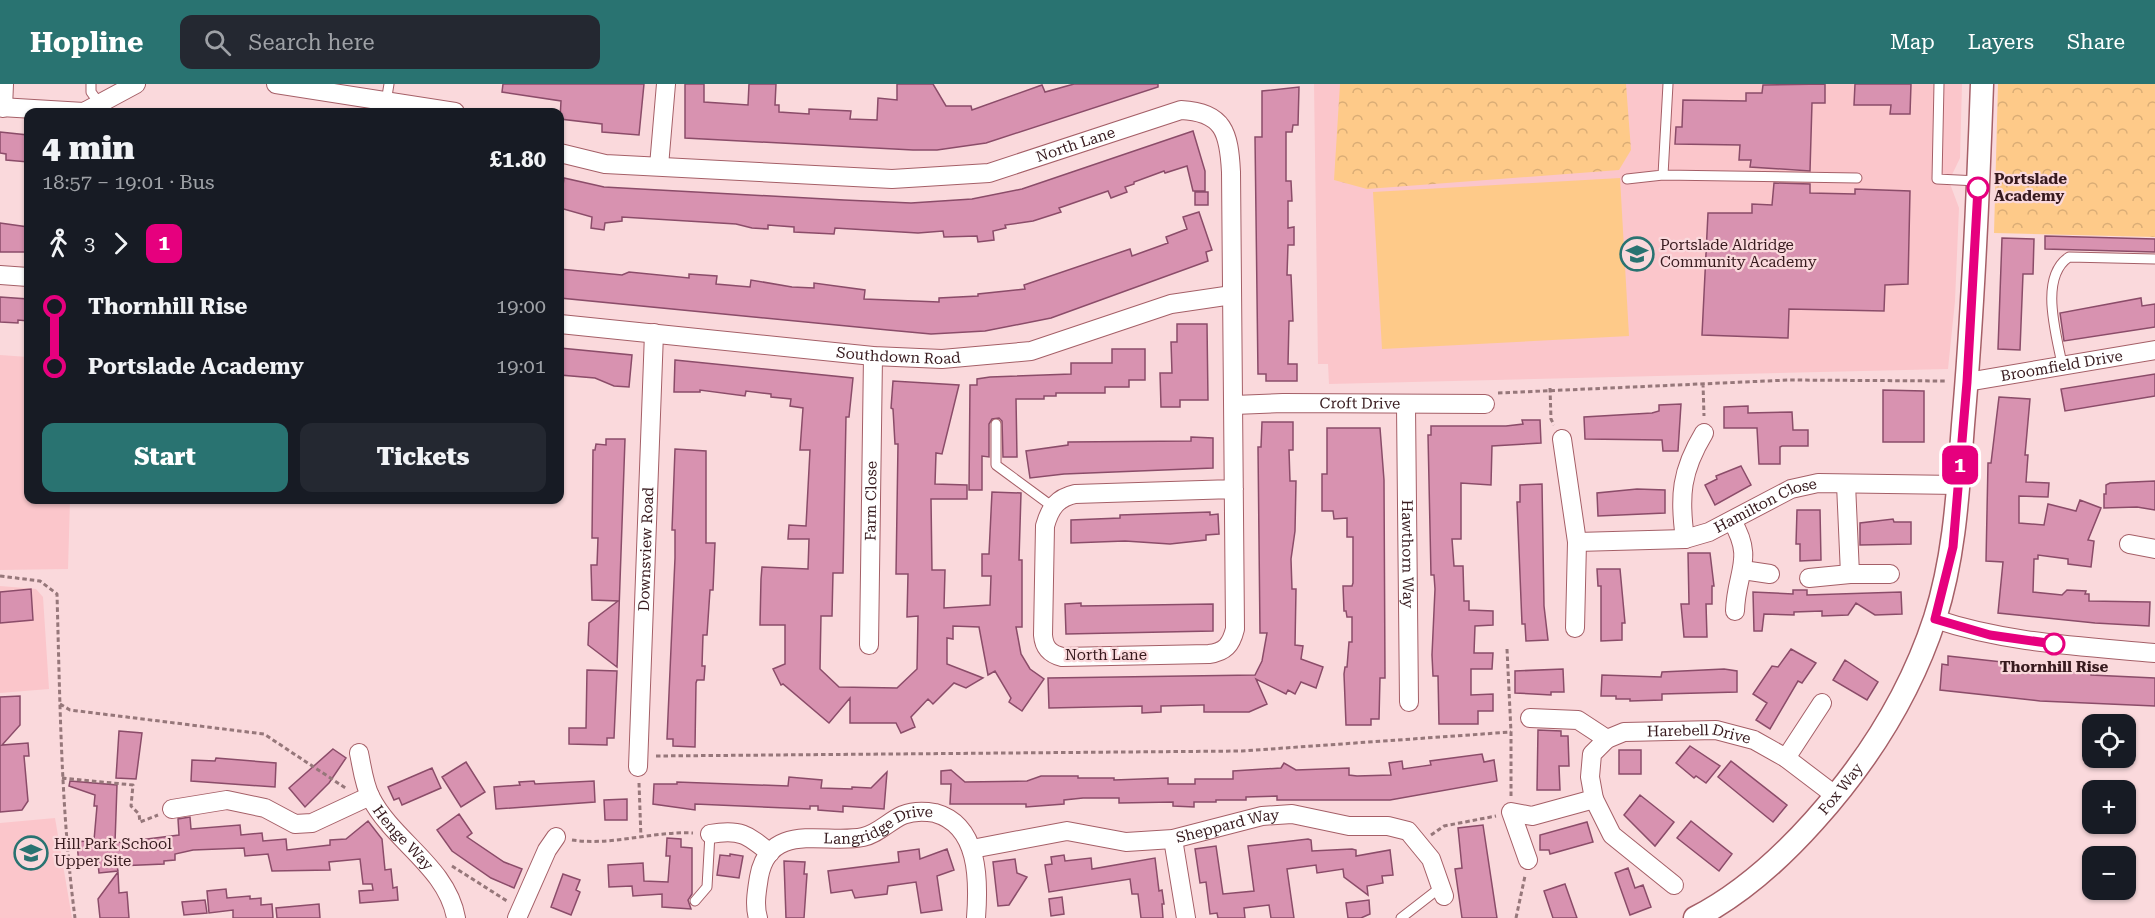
<!DOCTYPE html>
<meta charset="utf-8">
<style>
:root{--surface:#171b24;--page:#242831;--text:#f1f3f6;--muted:#9ea1a6;--accent:#297371}
body{margin:0;font-family:"Roboto Serif",serif;background:var(--page);color:var(--text);height:100vh;display:flex;flex-direction:column;font-size:22px;white-space:nowrap}
*{box-sizing:border-box;margin:0}
p{font-size:20px;color:var(--muted)}
.icon{flex:none;width:33px;height:33px;fill:none;stroke:currentColor;stroke-width:2;stroke-linecap:round;stroke-linejoin:round}
.map{position:relative;flex:1;overflow:hidden}
.panel{position:absolute;left:24px;top:24px;width:540px;height:396px;display:flex;flex-direction:column;background:var(--surface);border-radius:12px;box-shadow:0 2px 4px #0004}
.panel>*{flex:none}
.badge{padding:0 12px;border-radius:9px;font-size:21px;line-height:39px}
.fabs{position:absolute;left:2082px;top:630px;display:grid;gap:12px}
.fabs a{display:grid;place-items:center;width:54px;height:54px;border-radius:12px;background:var(--surface);box-shadow:0 2px 4px #0004;font-size:30px}
.map>.badge{position:absolute;translate:-50% -50%;box-shadow:0 0 0 3px #fff}
.legs{display:flex;align-items:center;gap:9px;height:66px;padding:0 18px;font-size:20px}
.legs p{margin-inline-start:auto}
.overview{display:flex;align-items:center;justify-content:space-between;height:102px;padding:0 18px}
h1{font-size:33px;font-weight:800;line-height:45px}
.primary-button{display:flex;gap:12px;margin-top:auto;padding:12px 18px}
.primary-button a{flex:1;height:69px;border-radius:12px;background:var(--accent);color:#fff;font-size:24px;font-weight:800;line-height:69px;text-align:center}
.primary-button a+a{background:var(--page);color:var(--text)}
ul{padding:0 18px;list-style:none}
li{display:flex;align-items:center;gap:21px;height:60px;font-size:22px}
li i{display:grid;place-items:center;width:9px;height:100%;margin:0 8px;background:currentColor}
li i::after{content:'';width:15px;height:15px;margin:-8px;border:4px solid;border-radius:50%;background:var(--surface)}
li p{margin-inline-start:auto}
li:first-child i{background:linear-gradient(#0000 50%,currentColor 0)}
li:last-child i{background:linear-gradient(currentColor 50%,#0000 0)}
header{display:flex;align-items:center;gap:36px;box-sizing:border-box;height:84px;padding:0 30px;background:var(--accent);color:#fff}
header strong{font-size:28px}
nav{display:flex;gap:33px;margin-inline-start:auto;font-size:21px}
.search{width:420px;height:54px;background:var(--page);display:flex;align-items:center;gap:15px;box-sizing:border-box;padding:0 21px;border-radius:12px;color:var(--muted);font-size:22px}
.map>svg:first-child{display:block}
.built{fill:#fbc6cb}
.park{fill:url(#park-crowns)}
.pitch{fill:#feca89}
.building{fill:#d892b0;stroke:#8b4c69;stroke-width:1.5}
.lines{fill:none;stroke-linecap:round;stroke-linejoin:round}
.service-casing{stroke:#a55f67;stroke-width:11}
.minor-casing{stroke:#a55f67;stroke-width:20}
.tertiary-casing{stroke:#a55f67;stroke-width:25}
.path{stroke:#96777a;stroke-width:3;stroke-dasharray:4.5 3;stroke-linecap:butt}
.service{stroke:#fff;stroke-width:9}
.minor{stroke:#fff;stroke-width:18}
.tertiary{stroke:#fff;stroke-width:22}
.line-1-casing{stroke:#fff;stroke-width:14}
.line-1{stroke:#e6007e;stroke-width:9}
.stop-1-dot{fill:#fff;stroke:#e6007e;stroke-width:3}
.labels{text-anchor:middle;stroke-width:4.5;stroke-linejoin:round;paint-order:stroke}
.street-label{font-size:15px;fill:#371a1e;stroke:#fad9dc}
.stop-label{font-size:15px;font-weight:bold;fill:#371a1e;stroke:#fad9dc;text-anchor:start}
.poi-label{font-size:15px;fill:#371a1e;stroke:#fad9dc;text-anchor:start}
</style>
<header>
<strong>Hopline</strong>
<div class="search"><svg class="icon" aria-label="search" viewBox="0 0 24 24"><circle cx="10" cy="10" r="6"/><path d="M15 15l6 6"/></svg>Search here</div>
<nav><a>Map</a><a>Layers</a><a>Share</a></nav>
</header>
<div class="map">
<svg width="2155" height="834" viewBox="0 0 2155 834">
<defs>
<pattern id="park-crowns" width="20" height="18" patternUnits="userSpaceOnUse" patternTransform="scale(1.5)"><rect width="20" height="18" fill="#feca89"/><path d="M2 6a3 3 0 1 1 6 0M12 15a3 3 0 1 1 6 0" fill="none" stroke="#daad76"/></pattern>
</defs>
<rect width="100%" height="100%" fill="#fad9dc"/>
<path class="built" d="M1314 0H1962L1960 74 1949 97 1959 124 1955 217 1948 285 1329 300 1328 280H1318Z
M0 271 28 273V416H70L68 485 0 486Z
M0 502 36 505 43 513 49 605 0 609Z
M55 734 72 834H0V739Z"/>
<path class="park" d="M1340 0H1626L1631 66 1619 86 1367 105 1334 96Z
M1998 0H2155V153L1994 149Z"/>
<path class="pitch" d="M1620 94 1629 252 1382 265 1373 108Z"/>
<path class="building" d="M503 0H644L639 51 602 48V40L560 35 561 17 502 8Z
M685 0H704V18L748 21 749 0H776L775 21H779V28L809 30V25L851 27 850 35 877 36 878 14 897 16V0H933L946 22H971L972 26 1042 1 1045 8 1074 0H1158V3L986 59 937 66H913L685 54Z
M1825 0V19H1812L1810 87 1750 83 1751 76H1739L1740 61 1675 60 1676 43H1682L1683 16 1746 17V9H1762L1763 1Z
M1855 0H1911L1910 30H1890L1891 21H1854Z
M1299 3 1298 41H1293L1292 48H1286V97H1291L1292 117H1288V144L1294 143V161H1288L1287 191H1291L1293 237H1289L1288 280H1297V297H1266V290H1258L1255 53H1262V7Z
M1193 47 1205 87V107H1193L1187 82 1165 89 1164 87 1134 98V100L1125 103 1127 108 1111 114 1108 107 1059 124 1061 128 1033 137 1005 141 1006 144 993 147 994 156 978 158 977 152 944 153 943 147 918 149 835 144 834 150 794 148V143L768 141V145L752 144 736 140 622 133V137L605 139 604 146 591 144 592 133 560 124 564 94 604 103 844 116 911 119 972 115 1022 105Z
M0 48 28 51V78L6 76V70L0 69Z
M1774 99 1810 100V109L1855 110V105L1910 107 1908 200 1885 201 1884 227 1789 225 1788 254 1702 251 1708 129H1752V120L1772 121Z
M1195 108H1208V121H1195Z
M1199 128 1212 166 1206 168 1208 177 1051 234 985 247 931 250 888 246 560 214V185L622 191 629 188 689 194V190L717 192 716 200 750 203 751 196 792 203 814 204V199L865 206 864 215 939 218V214L978 212V210L1025 205 1024 201 1130 165 1132 172 1168 159 1166 153 1187 145 1183 133Z
M0 139 28 143V168H0Z
M2045 152 2155 155V168L2045 165Z
M2002 154 2034 155 2033 190H2023L2020 266 1998 265Z
M0 213 28 215V237L18 236V239L0 238Z
M2141 214 2142 222 2155 220V243L2064 257 2060 229Z
M1177 240H1207L1208 316H1180V323H1161L1160 289H1172L1171 258H1177Z
M560 264 632 271 629 303 614 302 595 294 560 291Z
M1112 265H1145V296H1129V303H1105V309H1056V312H1044V315H1016L1017 373H1003L1002 337 999 334 992 335 989 340V373L982 372V406H969L970 301H977V295L990 293 1071 290V279H1112Z
M675 276 853 294 849 333H846L843 489H833L832 532H821L820 585 839 603 897 604 917 585 918 532 907 533 908 490H896L898 360H895L893 325 891 324 893 297 959 301 942 370 936 369 935 400 967 401V415H931L932 486H945L944 524 990 521 991 492H982V470H989L992 408 1021 409 1019 476H1022V543H1016L1021 570 1030 585 1044 595 1022 627 1009 618 1011 614 995 587 988 591 979 543 953 542V555L947 554V580L983 594 966 604 954 599 933 620 928 615 911 633 915 643 901 649 896 639H850V614L829 639 783 600 781 601 773 585 785 580V541H760L761 495 762 483 808 485 809 455H788L789 441 806 442 810 366H800L803 324 790 322 791 315 771 313V310L746 307 745 312 700 306V308H674Z
M2155 290V312L2065 327 2061 305Z
M1883 306 1924 307V358H1883Z
M1999 313 2030 315 2025 371H2028L2026 398 2049 399 2048 413 2019 412V439L2044 441 2048 420 2076 427 2080 416 2101 424 2088 456 2094 457 2091 483 2068 480V475L2038 471V475H2034L2033 508 2062 511 2067 506 2086 507 2085 510H2089V517L2150 518 2149 542 2095 539 1998 529 2003 478 1986 477 1988 379H1991Z
M1681 320 1678 367H1663L1662 356 1585 355 1584 333 1652 329 1659 327V321Z
M1748 322V329L1792 328 1793 346H1808V362H1782L1780 363V380H1759L1757 344H1724V323Z
M1522 336H1540L1541 359 1492 362 1491 401 1461 399V455H1452L1454 482H1463L1464 517H1469V526L1493 527V541L1475 542 1474 569H1493L1492 585H1471V611L1493 610V627H1478V640H1439L1438 592H1433L1432 571 1435 505 1434 491H1431L1428 351H1431V342H1506L1523 340Z
M1262 338H1293V366H1289L1290 397H1296L1295 447 1291 475 1292 505H1296L1295 561 1303 562 1301 575 1323 583 1316 604 1301 598 1295 610 1288 606 1286 610 1256 595 1267 620 1249 628H1204V621H1201L1161 622V628L1142 629V622L1049 624 1048 594 1255 591 1262 577 1267 549H1260L1258 363H1261Z
M1327 344H1380L1384 396 1385 594H1380L1379 635H1371V641H1346L1344 590 1345 583H1347L1349 558H1352V533H1347L1346 527H1344L1343 502H1352L1353 499V453H1347V434L1334 435 1333 427H1322V390H1327Z
M1191 353 1213 354V384L1064 390 1030 394 1026 367 1068 361V358L1191 357Z
M606 355H625L617 583 588 561 589 539 618 517 592 516 591 481H597L598 454H592L593 366H595L596 360 606 361Z
M675 365 706 367V459H715L713 506H710L707 551H703L702 582H705L704 596H697L696 599 695 663 673 662V655H667L675 474V446H672Z
M1741 382 1751 401 1715 421 1705 401 1717 395 1716 392Z
M2155 397V426L2137 423 2104 424V410H2106V401L2110 399Z
M1542 400 1544 522 1548 556 1526 557 1525 540H1522L1517 418H1520V401Z
M1637 405 1665 406V429L1598 432 1597 409Z
M1797 426H1820L1821 476 1800 477V460H1796Z
M1210 428V431L1218 430 1219 450 1206 451V456L1170 460 1125 457 1071 459V436L1120 434V431Z
M1893 435 1894 438H1911V460L1860 461V439Z
M1688 469H1710L1714 502H1712V520H1706L1707 553H1684L1681 520H1689Z
M1597 485H1620L1625 539H1622V556L1601 557V502H1598Z
M31 505 33 536 0 539V508Z
M1793 506H1807V511L1901 508 1902 530 1875 531 1856 519 1848 531 1822 532V527L1794 528V531L1764 530 1762 547H1754L1753 508 1793 510Z
M1081 519V522L1213 520V547L1066 550 1065 520Z
M1791 565 1816 579 1802 599 1798 597 1770 645 1756 636 1767 619 1753 610 1772 582 1778 583Z
M1948 572 2066 585V588L2091 589V591L2155 594V622L2040 617 1940 606 1942 580 1948 581Z
M1845 576 1878 598 1867 616 1833 596Z
M1563 585 1564 608H1551V611L1515 609V587Z
M1724 585 1737 587V608L1662 610V616L1630 617V615H1616V612H1601L1602 591 1661 593 1662 588Z
M587 586 617 587 614 654H607V661L569 660V644H586Z
M20 612V641L2 661 28 659 29 672H24L28 717 22 726 0 728V613Z
M1538 646 1561 647V652H1568L1569 682H1559L1560 706H1537Z
M119 647 142 649 136 695 116 694Z
M1690 662 1720 682 1706 699 1696 692 1694 694 1676 679Z
M333 665 346 674 329 699 305 723 289 704Z
M1619 666H1641V690H1619Z
M1482 670 1484 678 1494 676 1497 697 1390 716H1277V712L1246 713V716H1216V718H1194V723L1173 722V718L1119 719V714H1083L1064 716V720L1026 723V720H950L951 700H941V687L951 686 965 698 1027 697 1041 692H1078V694H1114V696L1168 694V700H1195V695H1233V687L1281 684 1284 679 1296 686 1349 684V691L1357 692 1391 691 1389 679 1402 677 1403 685 1431 681 1430 677Z
M216 674 276 679 275 703 191 697 192 676 215 677Z
M1731 677 1787 721 1773 738 1718 693Z
M466 678 485 708 461 723 442 693Z
M432 684 441 704 402 721 399 714 394 716 388 703Z
M887 688 884 725 843 722V728L818 726V722H810V725L695 720V726L653 720 654 700H677V698L788 702 789 693 822 696 821 704 852 705V703L871 704Z
M70 697 117 701 115 759 179 751 178 735 190 733 191 745 240 741 241 751 262 749 263 757 286 755 287 766 330 761V756L346 755 368 737 382 755 385 786 391 785 393 804 397 803 398 816 360 819 359 807 373 806 372 800H363L360 775 329 778 330 786 272 787 268 770 245 772 244 764 193 766 175 770V776L164 777V780L117 782 118 787 99 789 98 780 79 782 77 758 94 756 97 722H94L95 711 69 702Z
M534 697 535 700 594 697 595 718 496 725 494 703 520 701 519 698Z
M1640 711 1674 738 1655 762 1624 731Z
M627 715V736H605L604 716Z
M459 730 472 749 467 753 504 778 522 785 514 804 491 794 452 767 437 746Z
M1691 737 1732 770 1719 787 1677 754Z
M1587 738 1593 758 1550 770 1549 766H1540V751Z
M1483 741 1497 834H1462L1455 785 1462 784 1458 744Z
M667 754 681 755V763L692 764V810L688 816 691 825 662 823V810L633 812 632 802 609 803 608 781 643 779 644 797 668 798 670 772H666Z
M1308 755 1311 756 1312 767 1352 765 1356 766V772L1390 766 1393 791 1382 792 1383 799 1367 802 1368 811 1344 793 1343 785 1317 789 1316 781 1287 785 1294 834H1271L1269 821 1244 824 1245 834H1218L1217 829 1210 830 1206 798 1200 799 1195 765 1216 762 1223 810 1254 807 1248 762Z
M919 765 920 775 947 765 954 786 937 792 942 826 921 829 916 798 888 802 887 810 855 814 852 806 831 809 828 787 899 778 898 768Z
M730 770 743 772 739 794 717 791 720 771 730 772Z
M1064 771 1065 777 1091 774 1092 785 1155 774 1159 807 1162 806 1164 820H1162L1163 834H1141L1138 810H1132L1130 795 1049 808 1045 781 1052 780 1051 773Z
M1015 775 1017 789 1027 793 1009 821 998 822 993 778Z
M784 777 805 778 804 790H807L804 834H786Z
M1628 784 1635 804 1643 801 1651 823 1630 831 1615 789Z
M118 788 119 809 127 808 129 834H100L98 815Z
M563 790 580 796 576 806 580 808 571 831 551 823Z
M1565 800 1577 834H1553L1544 807Z
M226 805 227 814 250 812V815L261 814V821L272 820 273 834H233V826L209 829 207 807Z
M1062 813 1064 830 1051 832 1049 815Z
M205 816 207 829 184 831 182 818Z
M1369 816 1370 830 1361 834H1348L1346 819Z
M319 820 320 834H277L276 824Z"/>
<g class="lines">
<defs>
<path id="service" d="M91 0V8L99 19
M1939 0 1937 95 1978 97
M386 18 389 0
M1663 91 1668 0
M1627 95 1663 91 1857 94
M2062 280C2056 249 2039 193 2069 173L2155 175
M996 340V381L1053 423
M695 817 707 803 710 750
M1401 834 1441 803"/>
<g id="minor">
<path d="M276 0 455 28"/>
<path d="M0 23 84 28 136 0"/>
<path d="M3 24 4 0"/>
<path id="s1" d="M560 69 605 80 892 95 989 89 1181 26C1224 28 1229 49 1231 88L1235 545C1231 561 1225 568 1209 570L1062 573C1050 570 1044 564 1043 551L1045 442C1050 424 1057 414 1075 410L1234 405"/>
<path d="M659 82 666 0"/>
<path d="M0 191 28 193"/>
<path id="s2" d="M560 240 873 272 942 275 1031 267 1171 220 1232 211"/>
<path id="s3" d="M1967 298 2155 266"/>
<path id="s4" d="M1234 321 1283 319 1485 320"/>
<path id="s5" d="M1406 322 1409 618"/>
<path d="M1562 355 1577 458 1575 544"/>
<path d="M1846 400 1850 490"/>
<path d="M1732 437C1755 475 1736 488 1735 527"/>
<path d="M1685 455C1679 412 1681 387 1704 349"/>
<path id="s6" d="M1577 458 1685 455 1709 448 1791 405 1818 399 1958 401"/>
<path d="M2129 460 2155 465"/>
<path d="M1743 486 1770 490"/>
<path d="M1809 494 1850 490H1890"/>
<path d="M1935 535C2006 559 2080 562 2155 569"/>
<path id="s7" d="M869 561 873 272"/>
<path d="M1530 634 1578 636 1607 655"/>
<path id="s8" d="M359 669C362 683 364 701 371 714 393 757 447 783 456 834"/>
<path d="M1786 674 1822 619"/>
<path id="s9" d="M638 683 654 249"/>
<path d="M1594 715 1612 751 1674 801"/>
<path d="M172 725 227 716 265 724 295 740 312 739 370 712"/>
<path d="M710 750C740 745 747 750 770 769"/>
<path d="M1173 755 1186 834"/>
<path id="s10" d="M972 765 1067 747 1126 758 1173 755 1262 732 1292 730 1349 742H1388L1408 747 1431 775 1444 812"/>
<path id="s11" d="M1528 776 1511 728 1532 732 1594 715 1590 693 1592 670 1607 655 1624 648 1716 646 1754 656 1786 674 1836 712"/>
<path d="M517 834 547 766 556 753"/>
<path id="s12" d="M758 834C754 821 757 806 759 793 769 736 827 761 863 753 878 750 889 737 903 731 913 727 924 727 935 729 979 741 979 796 976 834"/>
</g>
<g id="tertiary">
<path id="s13" d="M1695 834C1740 811 1780 775 1814 737 1867 678 1910 611 1935 534 1955 471 1958 406 1963 341 1973 227 1978 114 1982 0"/>
</g>
</defs>
<use href="#service" class="service-casing"/>
<use href="#minor" class="minor-casing"/>
<use href="#tertiary" class="tertiary-casing"/>
<path class="path" d="M1703 299 1704 332
M1550 304 1551 335 1554 341
M1498 309 1789 296 1947 297
M0 492 40 497 57 510C60 619 61 726 75 834
M1507 565 1511 648V713
M60 620 70 626 264 650 347 705
M656 672 1242 667 1511 648
M62 694 133 701 131 722 139 730 140 738 158 731
M639 699 641 754
M1431 751 1444 742 1496 732
M572 756C612 762 653 747 693 749
M452 782 507 817
M1516 834 1525 792"/>
<use href="#service" class="service"/>
<use href="#minor" class="minor"/>
<use href="#tertiary" class="tertiary"/>
</g>
<g class="lines">
<defs>
<path id="line-1" d="M1978 104 1967 298 1953 463 1935 535 1990 551 2054 560"/>
</defs>
<use href="#line-1" class="line-1-casing"/>
<use href="#line-1" class="line-1"/>
</g>
<defs>
<symbol id="school-ring" viewBox="-11 -11 22 22"><circle r="9.5" fill="#fad9dc" stroke="#297371" stroke-width="1.5"/><path d="M0-5L7-2L0 1L-7-2ZM-4 1L0 2.5L4 1V4Q0 6-4 4Z" fill="#297371"/></symbol>
</defs>
<g fill-rule="evenodd">
<use href="#school-ring" x="1618" y="151" width="38" height="38"/>
<use href="#school-ring" x="12" y="750" width="38" height="38"/>
</g>
<g class="stop-1-dot">
<circle cx="1978" cy="104" r="10"/>
<circle cx="2054" cy="560" r="10"/>
</g>
<g class="labels">
<g class="street-label">
<text dy="5" stroke="none"><textPath href="#s1" startOffset="522">North Lane</textPath></text>
<text dy="5" stroke="none"><textPath href="#s2" startOffset="340">Southdown Road</textPath></text>
<text dy="5" stroke="none"><textPath href="#s3" startOffset="96">Broomfield Drive</textPath></text>
<text dy="5" stroke="none"><textPath href="#s4" startOffset="126">Croft Drive</textPath></text>
<text dy="5" stroke="none"><textPath href="#s7" startOffset="144">Farm Close</textPath></text>
<text dy="5" stroke="none"><textPath href="#s6" startOffset="196">Hamilton Close</textPath></text>
<text dy="5" stroke="none"><textPath href="#s9" startOffset="218">Downsview Road</textPath></text>
<text dy="5" stroke="none"><textPath href="#s5" startOffset="148">Hawthorn Way</textPath></text>
<text x="1106" y="576">North Lane</text>
<text dy="5" stroke="none"><textPath href="#s11" startOffset="297">Harebell Drive</textPath></text>
<text dy="5" stroke="none"><textPath href="#s13" startOffset="196">Fox Way</textPath></text>
<text dy="5" stroke="none"><textPath href="#s12" startOffset="184">Langridge Drive</textPath></text>
<text dy="5" stroke="none"><textPath href="#s10" startOffset="260">Sheppard Way</textPath></text>
<text dy="5" stroke="none"><textPath href="#s8" startOffset="98">Henge Way</textPath></text>
</g>
<g class="stop-label">
<text x="1994" y="100">Portslade<tspan x="1994" dy="17">Academy</tspan></text>
<text x="2054" y="588" text-anchor="middle">Thornhill Rise</text>
</g>
<g class="poi-label">
<text x="1660" y="166">Portslade Aldridge<tspan x="1660" dy="17">Community Academy</tspan></text>
<text x="54" y="765">Hill Park School<tspan x="54" dy="17">Upper Site</tspan></text>
</g>
</g>
</svg>
<div class="fabs">
<a><svg class="icon" aria-label="locate" viewBox="0 0 24 24"><circle cx="12" cy="12" r="6"/><path d="M12 2v4M12 18v4M2 12h4M18 12h4"/></svg></a>
<a>+</a>
<a>−</a>
</div>
<b class="badge" style="left:1960px;top:381px;background:#e6007e;color:#fff">1</b>
<section class="panel">
<div class="overview"><div><h1>4 min</h1><p>18:57 – 19:01 · Bus</p></div><b>£1.80</b></div>
<div class="legs"><svg class="icon" aria-label="walk" viewBox="0 0 24 24"><circle cx="13" cy="4" r="2"/><path d="M13 8l-2 6 4 7M11 14l-3 7M7 12l3-4h3l4 4"/></svg>3<svg class="icon" aria-label="forward" viewBox="0 0 24 24"><path d="M9 5l7 7-7 7"/></svg><b class="badge" style="background:#e6007e;color:#fff">1</b></div>
<ul>
<li><i style="color:#e6007e"></i><b>Thornhill Rise</b><p>19:00</p></li>
<li><i style="color:#e6007e"></i><b>Portslade Academy</b><p>19:01</p></li>
</ul>
<div class="primary-button"><a>Start</a><a>Tickets</a></div>
</section>
</div>
